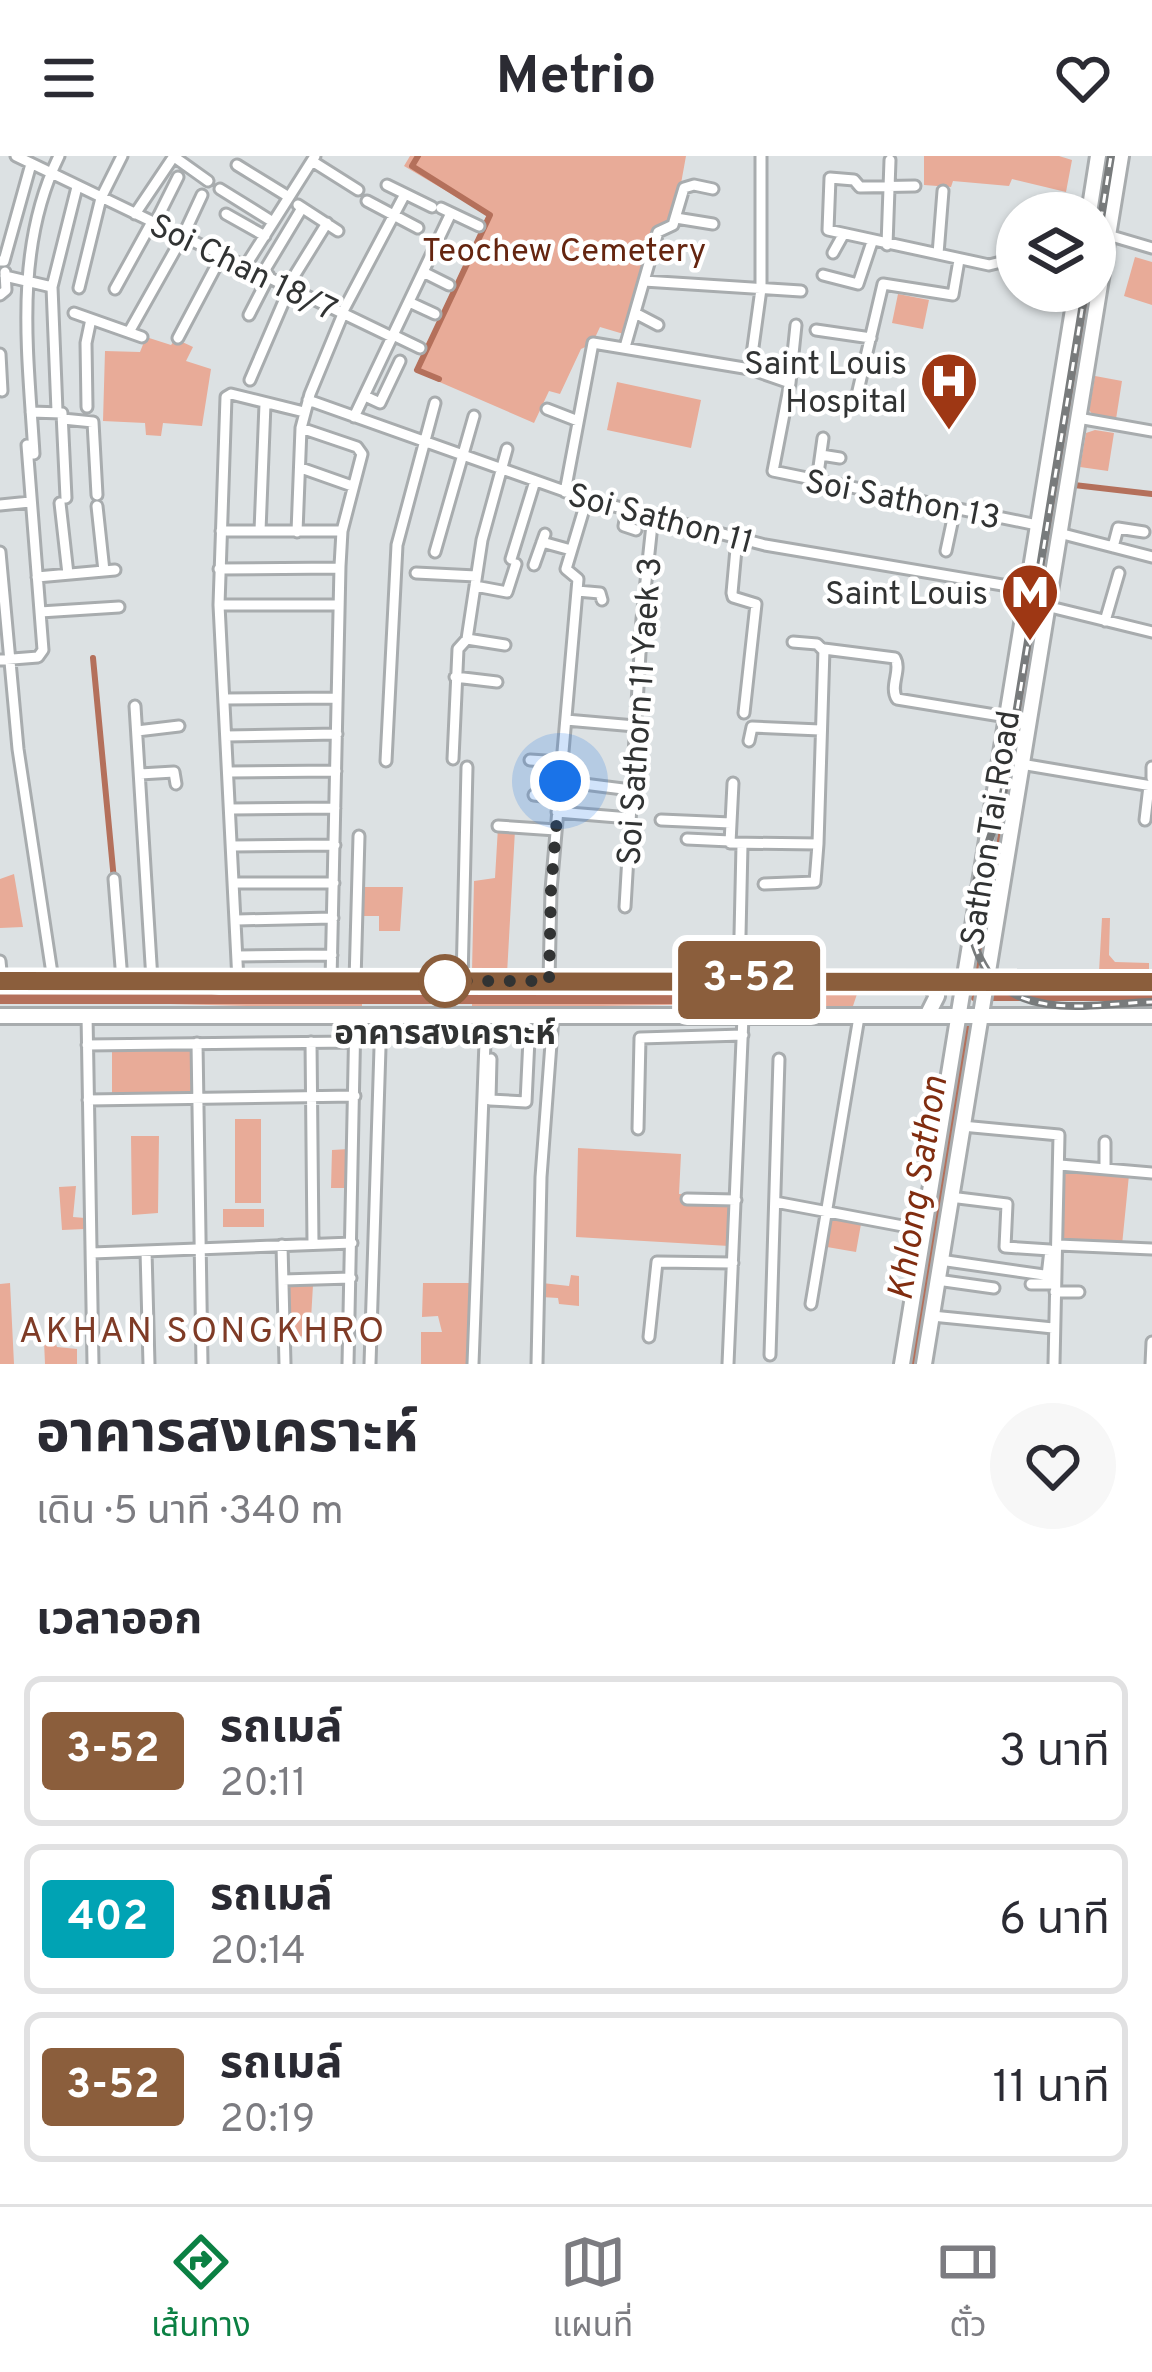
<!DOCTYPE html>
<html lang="th">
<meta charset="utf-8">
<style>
:root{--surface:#fff;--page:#f7f7f7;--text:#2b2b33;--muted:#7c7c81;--line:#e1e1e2;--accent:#0b8043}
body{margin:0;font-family:Overpass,"Noto Sans Thai",sans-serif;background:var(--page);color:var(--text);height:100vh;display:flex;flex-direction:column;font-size:45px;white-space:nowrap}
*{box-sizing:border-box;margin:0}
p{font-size:39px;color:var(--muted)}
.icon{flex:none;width:66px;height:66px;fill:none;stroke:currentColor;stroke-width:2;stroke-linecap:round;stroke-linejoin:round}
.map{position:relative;height:1208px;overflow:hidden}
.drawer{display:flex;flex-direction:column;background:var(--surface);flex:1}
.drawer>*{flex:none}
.badge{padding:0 24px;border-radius:9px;font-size:42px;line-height:78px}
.tools{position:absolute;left:996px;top:36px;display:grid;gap:24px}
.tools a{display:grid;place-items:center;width:120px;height:120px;border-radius:50%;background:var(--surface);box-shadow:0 3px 9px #0004;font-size:60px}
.you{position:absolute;width:60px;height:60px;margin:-30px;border:9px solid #fff;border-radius:50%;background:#1a73e8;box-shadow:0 0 0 18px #1a73e833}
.map>.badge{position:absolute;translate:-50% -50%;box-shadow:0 0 0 6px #fff}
h2{padding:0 36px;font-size:45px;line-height:108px}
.round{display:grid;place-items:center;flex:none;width:126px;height:126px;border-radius:63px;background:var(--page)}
.overview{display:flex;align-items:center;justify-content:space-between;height:204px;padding:0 36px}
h1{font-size:57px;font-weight:700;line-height:90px}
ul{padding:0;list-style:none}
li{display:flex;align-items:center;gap:36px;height:150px;margin:0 24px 18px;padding:0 12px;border:6px solid var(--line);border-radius:18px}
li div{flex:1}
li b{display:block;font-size:45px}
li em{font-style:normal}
li .badge{min-width:132px;font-weight:700;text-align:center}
header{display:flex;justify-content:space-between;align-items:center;height:156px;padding:0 36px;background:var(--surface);font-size:54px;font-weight:700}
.menu{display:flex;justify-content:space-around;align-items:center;height:168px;border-top:3px solid var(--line);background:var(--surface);font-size:33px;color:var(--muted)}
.menu a{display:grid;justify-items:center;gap:6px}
.menu .selected{color:var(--accent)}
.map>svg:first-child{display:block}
.green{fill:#e8ab98}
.water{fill:#b4705b}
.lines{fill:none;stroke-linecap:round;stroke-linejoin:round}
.canal{stroke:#b4705b;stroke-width:6}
.minor-casing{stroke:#a8acae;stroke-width:15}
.major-casing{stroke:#a8acae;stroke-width:20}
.minor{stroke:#fff;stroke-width:9}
.major{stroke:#fff;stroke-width:14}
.rail-casing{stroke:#787b7c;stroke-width:8}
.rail{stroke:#fff;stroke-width:3;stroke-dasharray:9;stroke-linecap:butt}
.line-casing{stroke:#fff;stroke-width:27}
.line{stroke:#8b5e3c;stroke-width:18}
.walk{stroke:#313333;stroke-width:12;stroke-dasharray:0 21.6}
.stop-dot{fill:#fff;stroke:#8b5e3c;stroke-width:6}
.labels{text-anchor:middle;stroke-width:9;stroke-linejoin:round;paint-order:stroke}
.park-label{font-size:33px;fill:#652510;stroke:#fff}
.street-label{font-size:33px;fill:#313333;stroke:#fff}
.poi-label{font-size:33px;fill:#313333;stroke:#fff;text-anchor:end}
.stop-label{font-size:33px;font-weight:bold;fill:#313333;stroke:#fff}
.water-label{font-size:36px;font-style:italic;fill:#812d10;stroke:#fff}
.neighbourhood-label{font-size:36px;letter-spacing:3px;fill:#7f3b26;stroke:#fff}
</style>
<header><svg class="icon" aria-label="menu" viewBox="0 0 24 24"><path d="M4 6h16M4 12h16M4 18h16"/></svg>Metrio<svg class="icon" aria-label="heart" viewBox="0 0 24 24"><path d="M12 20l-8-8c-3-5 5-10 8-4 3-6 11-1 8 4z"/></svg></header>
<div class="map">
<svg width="1152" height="1208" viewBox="0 0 1152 1208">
<rect width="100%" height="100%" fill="#dce1e3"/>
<path class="green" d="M410 0H686L672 77H656L627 179 600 171 592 188 581 193 560 238 549 235 534 267 414 215 487 59 404 10Z
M924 0H1059L1072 4 1066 36 1012 23 1009 30 953 25 951 31 924 29Z
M1135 101 1152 106V149L1124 140Z
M898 138 929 144 923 173 892 167Z
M146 181 171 189 176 183 193 191 186 205 211 213 202 270 163 267 161 280 146 279 145 267 103 265 105 195 140 196Z
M1095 220 1122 225 1116 263 1094 260 1089 254Z
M617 226 701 244 691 292 607 274Z
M1095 274 1114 277 1108 315 1080 311 1086 277Z
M498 671 515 674 507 818 472 815 474 725 495 722Z
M14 718 23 771 0 772V723Z
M360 731H403L400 775H379V760H359Z
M1102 762H1110L1109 799 1115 806 1149 807V814L1099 816Z
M165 832V838L0 837V833Z
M483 833H943V838H857L852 853 737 852V838L483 836Z
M132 847H362V853Z
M472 847 726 848 472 852Z
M191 892 192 940 112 941V894Z
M235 963H261V1047H235Z
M131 980H159L158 1057 132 1059Z
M578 992 681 998 679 1038 731 1041 729 1090 576 1081Z
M349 993 348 1032H331L332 994Z
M1062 1013 1129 1019 1122 1089 1060 1088Z
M76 1030 73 1061 85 1062V1073L62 1074 59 1031Z
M223 1053H264V1071H223Z
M832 1063 861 1068 856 1096 827 1091Z
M571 1119 579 1120V1150L559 1148 558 1142 541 1141 542 1127 569 1130Z
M10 1127 14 1208H0V1128Z
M423 1127H474L471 1208H421V1176H442L438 1160 422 1161Z
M313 1129 310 1180 288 1181 287 1130Z
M44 1185H55L57 1191 77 1193V1208H45Z"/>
<path class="water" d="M190 835 219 839 792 836 783 848 774 844H738L737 848H0V837Z
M965 865 972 867 918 1208H909Z"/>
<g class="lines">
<path class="canal" d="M418 0 412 10 490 59 417 214 439 223
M1097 78 1110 0
M1095 92 1096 84
M1074 329 1152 338
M93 502 114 724
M1014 597 1088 135
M977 819 1012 611
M974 842H1152"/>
<defs>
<path id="minor" d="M16 0 392 181
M173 0 208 25
M312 5 358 34
M237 9 289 41
M387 29 432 51
M915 30 860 31 854 24 830 22 828 74 989 109 1017 102
M220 33 273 66
M367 45 418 72
M298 49 338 75
M441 52 479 70
M135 58 174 0
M226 58 265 80
M676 62 713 68
M155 67 178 21
M1108 79 1152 92
M436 88 462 100
M887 89 890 4
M833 97 843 79
M938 98 943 35
M0 105H4L31 8
M246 109 315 0
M423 116 449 129
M263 117 302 52
M823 119 858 128 872 86
M5 120 52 131
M644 125 801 135
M288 130 327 67
M79 132 101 42 122 0
M115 133 152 66
M0 139 6 134 5 116
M409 146 435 158
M74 157 142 181
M342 157 405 38
M635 157 658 169
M249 159 269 120
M796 169 790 227 773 315 1037 369
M816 174 871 182
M129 176 183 80 202 39
M393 179 420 192
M178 182 222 99
M625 191 658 76 673 69 684 32 694 29 713 33
M0 198 2 235
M750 213 761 133V0
M250 224 290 131
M857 239 883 128 953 139 959 104
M365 240 380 247 400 205
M308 244 587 343 765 389 1026 433
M87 251 86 187 91 163
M547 253 578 265
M57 255 52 131 77 31
M31 256 62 257 66 342
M354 261 451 57
M1078 262 1152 275
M63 263 93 266 97 339
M301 272 357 291 362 298 342 375 340 410 331 825
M34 298C28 197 13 94 59 0
M821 299 840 302
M301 312 352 330
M817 325 823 282
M565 336 593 187 750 213 790 227
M60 347 68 418
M0 349 30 346
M97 350 104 415
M627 353 624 370 636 374
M221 375H342
M260 375 265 248
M297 376 301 272 310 238 343 158
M1059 377 1152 401
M737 382 732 437 733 441 756 448 744 557
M542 386 571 394
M1113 391 1118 372 1144 376
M946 395 955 353
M0 396 18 593 53 824
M435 396 474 260
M511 403 535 325
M534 409 545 378
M219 413 340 412
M416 417 476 420
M37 421 115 414
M475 430 507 436 516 408
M577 435 600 437 602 444
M219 449H339
M1046 450 1152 476
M40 456 119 451
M1105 465 1119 417
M467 483 505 489
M793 486 817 488 823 494
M0 504 38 501 43 494 27 289
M455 521 497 526
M225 543 337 542
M135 550 152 824
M566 564 635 570
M137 575 179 570
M226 580 337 578
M749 585 752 571 820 574
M453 603 458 493 467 483 482 384 507 293
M530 604 562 606
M386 605 397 389 435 247
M1021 608 1152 630
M1152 611V622
M229 616 336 615
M140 618 174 616 176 628
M560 625 631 634
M733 627 730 687 818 688 824 493 895 502C902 514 889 530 897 543L1007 561
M534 639 559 642
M231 653 335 652
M557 656 630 662
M661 664 731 667
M1145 664 1149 630
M498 670 556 674
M687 683 730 685
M233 690 335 689
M114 723 122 824
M235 727H334
M764 728 815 726 818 688
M625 751 642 463 653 359
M237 764 333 762
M238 800 332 799
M0 805 2 825
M739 824 742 689
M238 825 219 449 226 241 231 238 304 256
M355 825 359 680
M462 825 467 611
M549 825 551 734 578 423 566 413 587 343
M87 859 93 1208
M311 886 313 1088
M197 887 202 1208
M87 889 354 886
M491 903 490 944 526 946 529 883 523 860
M88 944 355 940
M962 970 1059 979 1054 1208
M638 973 640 882 743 879
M1105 986V1013
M1060 1009 1152 1017
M950 1041 1007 1048 1005 1091 1050 1094 1047 1120
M687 1043 736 1044
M775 1046 924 1074
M282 1089 285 1208
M1058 1089 1152 1093
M146 1095 149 1208
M92 1097 352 1087
M940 1104 1051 1120
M283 1124 351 1122
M937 1124 994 1132
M1031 1128H1055
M1055 1136H1079
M811 1148 859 861
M932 1160 1053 1172
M649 1181 657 1106 733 1107
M770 1199 779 903
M348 1208 355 860
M370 1208 381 860
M473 1208 486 859
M537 1208 541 1021 553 861
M728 1208 743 861
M1151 1208 1152 1186"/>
<path id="major" d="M1089 57 1098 0
M0 825 1152 826
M0 860H1152
M927 860 937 840 928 824
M902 1208 1076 135
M924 1208 1121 0"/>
</defs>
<use href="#minor" class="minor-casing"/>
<use href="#major" class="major-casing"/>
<use href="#minor" class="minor"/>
<use href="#major" class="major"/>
<defs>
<path id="rail" d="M1095 100 1111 0
M1085 135C1058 301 1032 467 1004 632 997 674 974 714 971 756 969 777 976 798 988 816 1025 865 1099 847 1152 846"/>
</defs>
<use href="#rail" class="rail-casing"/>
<use href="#rail" class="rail"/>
</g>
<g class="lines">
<defs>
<path id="line" d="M0 825 1152 826"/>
</defs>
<use href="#line" class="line-casing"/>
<use href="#line" class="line"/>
<path class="walk" d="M445 825H549L551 734 560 625"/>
</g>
<defs>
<symbol id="hospital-pin" viewBox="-11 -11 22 30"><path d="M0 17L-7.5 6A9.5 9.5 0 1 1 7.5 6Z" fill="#9e3714" stroke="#fff"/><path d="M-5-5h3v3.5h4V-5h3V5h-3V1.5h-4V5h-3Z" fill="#fff"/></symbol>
<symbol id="metro-pin" viewBox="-11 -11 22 30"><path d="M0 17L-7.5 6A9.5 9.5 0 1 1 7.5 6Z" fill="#9e3714" stroke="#fff"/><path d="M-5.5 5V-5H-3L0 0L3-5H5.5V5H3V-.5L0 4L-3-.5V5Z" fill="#fff"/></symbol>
</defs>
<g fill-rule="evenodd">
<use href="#hospital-pin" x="916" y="192" width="66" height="90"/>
<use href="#metro-pin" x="997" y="403" width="66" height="90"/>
</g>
<circle class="stop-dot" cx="445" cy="825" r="24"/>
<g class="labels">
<g class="park-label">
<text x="564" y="105">Teochew Cemetery</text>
</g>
<g class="street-label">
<text transform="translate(244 110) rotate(26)" y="12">Soi Chan 18/7</text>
<text transform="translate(903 342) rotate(11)" y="12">Soi Sathon 13</text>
<text transform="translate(661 361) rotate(15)" y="12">Soi Sathon 11</text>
<text transform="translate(638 555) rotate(-86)" y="12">Soi Sathorn 11 Yaek 3</text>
<text transform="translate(989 672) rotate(-81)" y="12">Sathon Tai Road</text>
</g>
<g class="poi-label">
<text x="907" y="218">Saint Louis<tspan x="907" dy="38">Hospital</tspan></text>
<text x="988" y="448">Saint Louis</text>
</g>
<g class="stop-label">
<text x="445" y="888">อาคารสงเคราะห์</text>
</g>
<g class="water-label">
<text transform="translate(916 1032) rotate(-81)" y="13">Khlong Sathon</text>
</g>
<g class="neighbourhood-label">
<text x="203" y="1186">AKHAN SONGKHRO</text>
</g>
</g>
</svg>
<div class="tools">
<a><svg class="icon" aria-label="layers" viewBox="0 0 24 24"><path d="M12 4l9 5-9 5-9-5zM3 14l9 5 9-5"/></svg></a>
</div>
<div class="you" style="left:560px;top:625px"></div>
<b class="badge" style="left:749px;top:824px;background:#8b5e3c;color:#fff">3-52</b>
</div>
<section class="drawer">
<div class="overview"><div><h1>อาคารสงเคราะห์</h1><p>เดิน · 5 นาที · 340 m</p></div><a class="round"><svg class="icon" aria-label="heart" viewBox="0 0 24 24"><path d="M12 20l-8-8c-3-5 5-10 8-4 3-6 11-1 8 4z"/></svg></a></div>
<h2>เวลาออก</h2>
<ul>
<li><span class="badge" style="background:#8b5e3c;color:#fff">3-52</span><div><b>รถเมล์</b><p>20:11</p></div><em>3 นาที</em></li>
<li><span class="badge" style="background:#00a3b4;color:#fff">402</span><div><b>รถเมล์</b><p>20:14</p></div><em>6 นาที</em></li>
<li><span class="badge" style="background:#8b5e3c;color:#fff">3-52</span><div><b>รถเมล์</b><p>20:19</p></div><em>11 นาที</em></li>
</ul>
</section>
<nav class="menu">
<a class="selected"><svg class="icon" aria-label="directions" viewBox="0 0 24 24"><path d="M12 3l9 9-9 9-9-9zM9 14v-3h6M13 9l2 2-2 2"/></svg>เส้นทาง</a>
<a><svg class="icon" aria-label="map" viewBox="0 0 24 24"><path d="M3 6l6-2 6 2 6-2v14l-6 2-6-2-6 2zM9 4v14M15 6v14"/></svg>แผนที่</a>
<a><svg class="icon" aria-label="tickets" viewBox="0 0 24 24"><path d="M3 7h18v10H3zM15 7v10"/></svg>ตั๋ว</a>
</nav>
